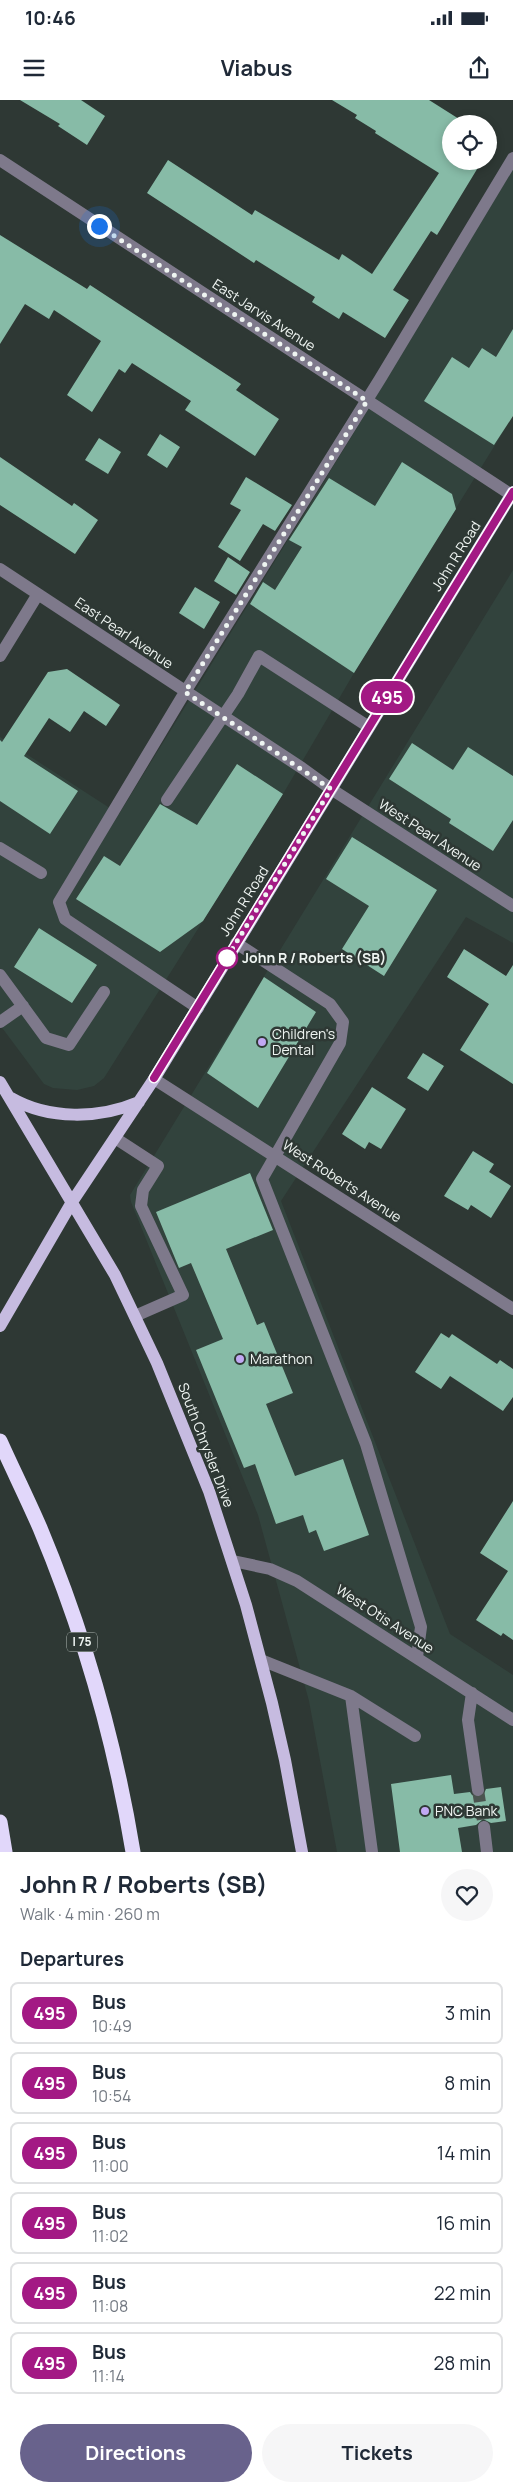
<!DOCTYPE html>
<meta charset="utf-8">
<style>
:root{--surface:#fff;--page:#f6f6f7;--text:#1f2937;--muted:#747a83;--line:#e0e1e3;--accent:#68628c}
body{margin:0;font-family:Manrope,sans-serif;background:var(--page);color:var(--text);height:100vh;display:flex;flex-direction:column;font-size:19px;white-space:nowrap}
*{box-sizing:border-box;margin:0}
p{font-size:16px;color:var(--muted)}
.icon{flex:none;width:28px;height:28px;fill:none;stroke:currentColor;stroke-width:2;stroke-linecap:round;stroke-linejoin:round}
.map{position:relative;height:1752px;overflow:hidden}
.sheet{display:flex;flex-direction:column;background:var(--surface);flex:1}
.sheet>*{flex:none}
.badge{padding:0 10px;border-radius:16px;font-size:18px;line-height:32px}
.tools{position:absolute;left:442px;top:15px;display:grid;gap:10px}
.tools a{display:grid;place-items:center;width:55px;height:55px;border-radius:50%;background:var(--surface);box-shadow:0 2px 8px #0003;font-size:25px}
.you{position:absolute;width:25px;height:25px;margin:-12px;border:4px solid #fff;border-radius:50%;background:#1a73e8;box-shadow:0 0 0 8px #1a73e833}
.map>.badge{position:absolute;translate:-50% -50%;box-shadow:0 0 0 2px #fff}
h2{padding:0 20px;font-size:19px;line-height:45px}
.round{display:grid;place-items:center;flex:none;width:52px;height:52px;border-radius:26px;background:var(--page)}
.overview{display:flex;align-items:center;justify-content:space-between;height:85px;padding:0 20px}
h1{font-size:24px;font-weight:700;line-height:38px}
.action{display:flex;gap:10px;margin-top:auto;padding:10px 20px}
.action a{flex:1;height:58px;border-radius:30px;background:var(--accent);color:#fff;font-size:20px;font-weight:700;line-height:58px;text-align:center}
.action a+a{background:var(--page);color:var(--text)}
ul{padding:0;list-style:none}
li{display:flex;align-items:center;gap:15px;height:62px;margin:0 10px 8px;padding:0 10px;border:2px solid var(--line);border-radius:8px}
li div{flex:1}
li b{display:block;font-size:19px}
li em{font-style:normal}
li .badge{min-width:55px;font-weight:700;text-align:center}
.status{display:flex;justify-content:space-between;align-items:center;height:35px;padding:0 25px;background:var(--surface);direction:ltr}
.status svg{height:14px;fill:currentColor}
header{display:flex;justify-content:space-between;align-items:center;height:65px;padding:0 20px;background:var(--surface);font-size:22px;font-weight:700}
.map>svg:first-child{display:block}
.built{fill:#32433d}
.building{fill:#87bba7}
.lines{fill:none;stroke-linecap:round;stroke-linejoin:round}
.minor-tunnel{stroke:#4b5450;stroke-width:12;stroke-dasharray:12 6;stroke-linecap:butt}
.minor{stroke:#7e798b;stroke-width:12}
.major{stroke:#c6bbe0;stroke-width:12}
.highway{stroke:#e1d7fa;stroke-width:15}
.line-casing{stroke:#fff;stroke-width:11}
.line{stroke:#a31984;stroke-width:8}
.walk{stroke:#eff5f2;stroke-width:5;stroke-dasharray:0 9}
.stop-dot{fill:#fff;stroke:#a31984;stroke-width:2.5}
.poi-dot{fill:#c1a8f3;stroke:#2e3834;stroke-width:2}
.labels{text-anchor:middle;stroke-width:5;stroke-linejoin:round;paint-order:stroke}
.shield{fill:#2e3834;stroke:#b5bcb9;stroke-width:1}
.shield-label{font-size:12px;font-weight:bold;fill:#eff5f2}
.street-label{font-size:14px;fill:#eff5f2;stroke:#2e3834}
.stop-label{font-size:14px;font-weight:bold;fill:#eff5f2;stroke:#2e3834;text-anchor:start}
.poi-label{font-size:14px;fill:#eff5f2;stroke:#2e3834;text-anchor:start}
</style>
<div class="status"><b>10:46</b><svg viewBox="0 0 49 12"><path d="M0 12V9h3v3zM5 12V6h3v6zM10 12V3h3v9zM15 12V0h3v12zM26 1h20v11H26zM47 4h2v5h-2z"/></svg></div>
<header><svg class="icon" aria-label="menu" viewBox="0 0 24 24"><path d="M4 6h16M4 12h16M4 18h16"/></svg>Viabus<svg class="icon" aria-label="share" viewBox="0 0 24 24"><path d="M12 15V3M7 8l5-5 5 5M5 13v7h14v-7"/></svg></header>
<div class="map">
<svg width="513" height="1752" viewBox="0 0 513 1752">
<rect width="100%" height="100%" fill="#2e3834"/>
<path class="built" d="M513 69V316L354 573 283 694 104 978 94 986 77 990 53 988 44 984 0 925V637L119 714 355 331Z
M513 470V843L466 817 281 1101 450 1534 513 1575V1752H337L309 1601 258 1415 131 1102 130 1095Z"/>
<path class="building" d="M20 0H81L105 16 87 45 58 26 60 24Z
M332 0H429L467 24H451V61H482L437 135 431 131 393 190 409 200 385 238 343 212 339 219 312 202 315 197 256 160 254 163 147 93 168 60 252 115 255 110 339 160 342 154 372 174 439 73 375 33 376 31 355 18 357 15Z
M0 135 87 189 90 185 241 284 236 290 279 319 255 356 185 310 191 301 132 263 125 273 119 269 92 312 67 295 101 241 54 210 49 219 25 204 0 244Z
M513 229V316L494 345 424 301 452 257 469 268 482 248 496 257Z
M160 334 180 347 167 368 147 355Z
M99 338 121 352 108 374 85 360Z
M0 357 72 406 74 403 98 420 75 454 0 405Z
M402 362 452 394 456 409 354 573 250 504 263 482 275 490 302 447 289 440 329 378 375 406Z
M246 377 292 405 275 431 263 424 240 461 218 447 241 410 230 404Z
M228 457 250 472 236 495 214 481Z
M195 487 220 502 204 529 179 513Z
M67 569 120 605 106 626 84 611 70 632 49 618 24 656 78 691 50 734 0 701V640L2 642 48 572Z
M412 643 453 670 468 647 513 676V720L493 751 449 723 451 719 389 679Z
M237 664 283 694 203 821 160 852 76 799 104 756 120 766 160 704 197 725Z
M352 737 437 790 384 876 342 849 369 806 326 779Z
M39 828 97 865 72 903 14 867Z
M464 849 506 876 513 865V984L460 950 489 904 447 877Z
M264 877 316 912 258 1008 207 973Z
M423 953 444 966 428 991 407 978Z
M372 987 406 1009 381 1049 369 1042 365 1049 342 1034Z
M473 1051 494 1064 489 1072 511 1086 491 1118 471 1105 468 1110 444 1096Z
M250 1073 273 1130 226 1149 257 1225 264 1222 293 1293 266 1304 295 1376 343 1359 369 1435 324 1451 316 1430 309 1433 303 1415 276 1424 255 1364 244 1368 196 1250 223 1239 191 1163 179 1168 156 1112Z
M441 1233 449 1238 452 1234 497 1264 500 1260 513 1269V1297L503 1311 450 1276 441 1289 415 1272Z
M513 1401V1540L503 1533 501 1536 476 1520 508 1471 480 1453Z
M451 1675 454 1694 470 1692 472 1695 479 1698 483 1696 486 1689 501 1687 506 1721 491 1723 483 1719 476 1725 458 1728 462 1752H400L391 1684Z"/>
<g class="lines">
<path class="minor-tunnel" d="M478 1690 484 1727"/>
<path class="minor" d="M0 60 513 396
M0 469 302 668 331 689 513 806
M0 556 38 494
M167 700 238 594 259 556 369 627
M0 748 41 773
M236 843 330 904 343 922 340 943 262 1079 366 1344 421 1527 417 1557
M0 875 46 938 69 945 104 892
M198 908 65 819 59 802 185 592 380 279 513 58
M0 922 23 906
M154 979 513 1209
M115 1038 158 1066 143 1090 141 1106 183 1195 135 1216
M233 1461 270 1469 297 1481 513 1620
M261 1560 351 1596 415 1636
M472 1593 468 1620 478 1690
M351 1596 372 1752
M484 1727 487 1752"/>
<path class="major" d="M0 982 115 1175 157 1263 209 1391 246 1505 272 1603 285 1660 302 1752
M11 998C49 1020 99 1019 139 1002
M0 1226 72 1102 154 979 513 392"/>
<path class="highway" d="M0 1341C13 1370 27 1398 40 1428 83 1531 115 1642 133 1752
M0 1722 5 1752"/>
</g>
<g class="lines">
<defs>
<path id="line" d="M154 978 513 392"/>
</defs>
<use href="#line" class="line-casing"/>
<use href="#line" class="line"/>
<path class="walk" d="M99 126 367 301 185 592 331 689 223 864 227 858"/>
</g>
<circle class="stop-dot" cx="227" cy="858" r="10"/>
<g class="poi-dot">
<circle cx="262" cy="942" r="5"/>
<circle cx="240" cy="1259" r="5"/>
<circle cx="425" cy="1711" r="5"/>
</g>
<g class="labels">
<rect class="shield" x="67" y="1532.5" width="30" height="19" rx="4"/>
<g class="shield-label">
<text x="82" y="1546">I 75</text>
</g>
<g class="street-label">
<text transform="translate(264 215) rotate(33)" y="5">East Jarvis Avenue</text>
<text transform="translate(456 456) rotate(-58)" y="5">John R Road</text>
<text transform="translate(124 533) rotate(34)" y="5">East Pearl Avenue</text>
<text transform="translate(430 735) rotate(33)" y="5">West Pearl Avenue</text>
<text transform="translate(244 801) rotate(-58)" y="5">John R Road</text>
<text transform="translate(342 1081) rotate(33)" y="5">West Roberts Avenue</text>
<text transform="translate(206 1345) rotate(69)" y="5">South Chrysler Drive</text>
<text transform="translate(385 1519) rotate(33)" y="5">West Otis Avenue</text>
</g>
<g class="stop-label">
<text x="242" y="863">John R / Roberts (SB)</text>
</g>
<g class="poi-label">
<text x="272" y="939">Children's<tspan x="272" dy="16">Dental</tspan></text>
<text x="250" y="1264">Marathon</text>
<text x="435" y="1716">PNC Bank</text>
</g>
</g>
</svg>
<div class="tools">
<a><svg class="icon" aria-label="locate" viewBox="0 0 24 24"><circle cx="12" cy="12" r="6"/><path d="M12 2v4M12 18v4M2 12h4M18 12h4"/></svg></a>
</div>
<div class="you" style="left:99px;top:126px"></div>
<b class="badge" style="left:387px;top:597px;background:#a31984;color:#fff">495</b>
</div>
<section class="sheet">
<div class="overview"><div><h1>John R / Roberts (SB)</h1><p>Walk · 4 min · 260 m</p></div><a class="round"><svg class="icon" aria-label="heart" viewBox="0 0 24 24"><path d="M12 20l-8-8c-3-5 5-10 8-4 3-6 11-1 8 4z"/></svg></a></div>
<h2>Departures</h2>
<ul>
<li><span class="badge" style="background:#a31984;color:#fff">495</span><div><b>Bus</b><p>10:49</p></div><em>3 min</em></li>
<li><span class="badge" style="background:#a31984;color:#fff">495</span><div><b>Bus</b><p>10:54</p></div><em>8 min</em></li>
<li><span class="badge" style="background:#a31984;color:#fff">495</span><div><b>Bus</b><p>11:00</p></div><em>14 min</em></li>
<li><span class="badge" style="background:#a31984;color:#fff">495</span><div><b>Bus</b><p>11:02</p></div><em>16 min</em></li>
<li><span class="badge" style="background:#a31984;color:#fff">495</span><div><b>Bus</b><p>11:08</p></div><em>22 min</em></li>
<li><span class="badge" style="background:#a31984;color:#fff">495</span><div><b>Bus</b><p>11:14</p></div><em>28 min</em></li>
</ul>
<div class="action"><a>Directions</a><a>Tickets</a></div>
</section>
